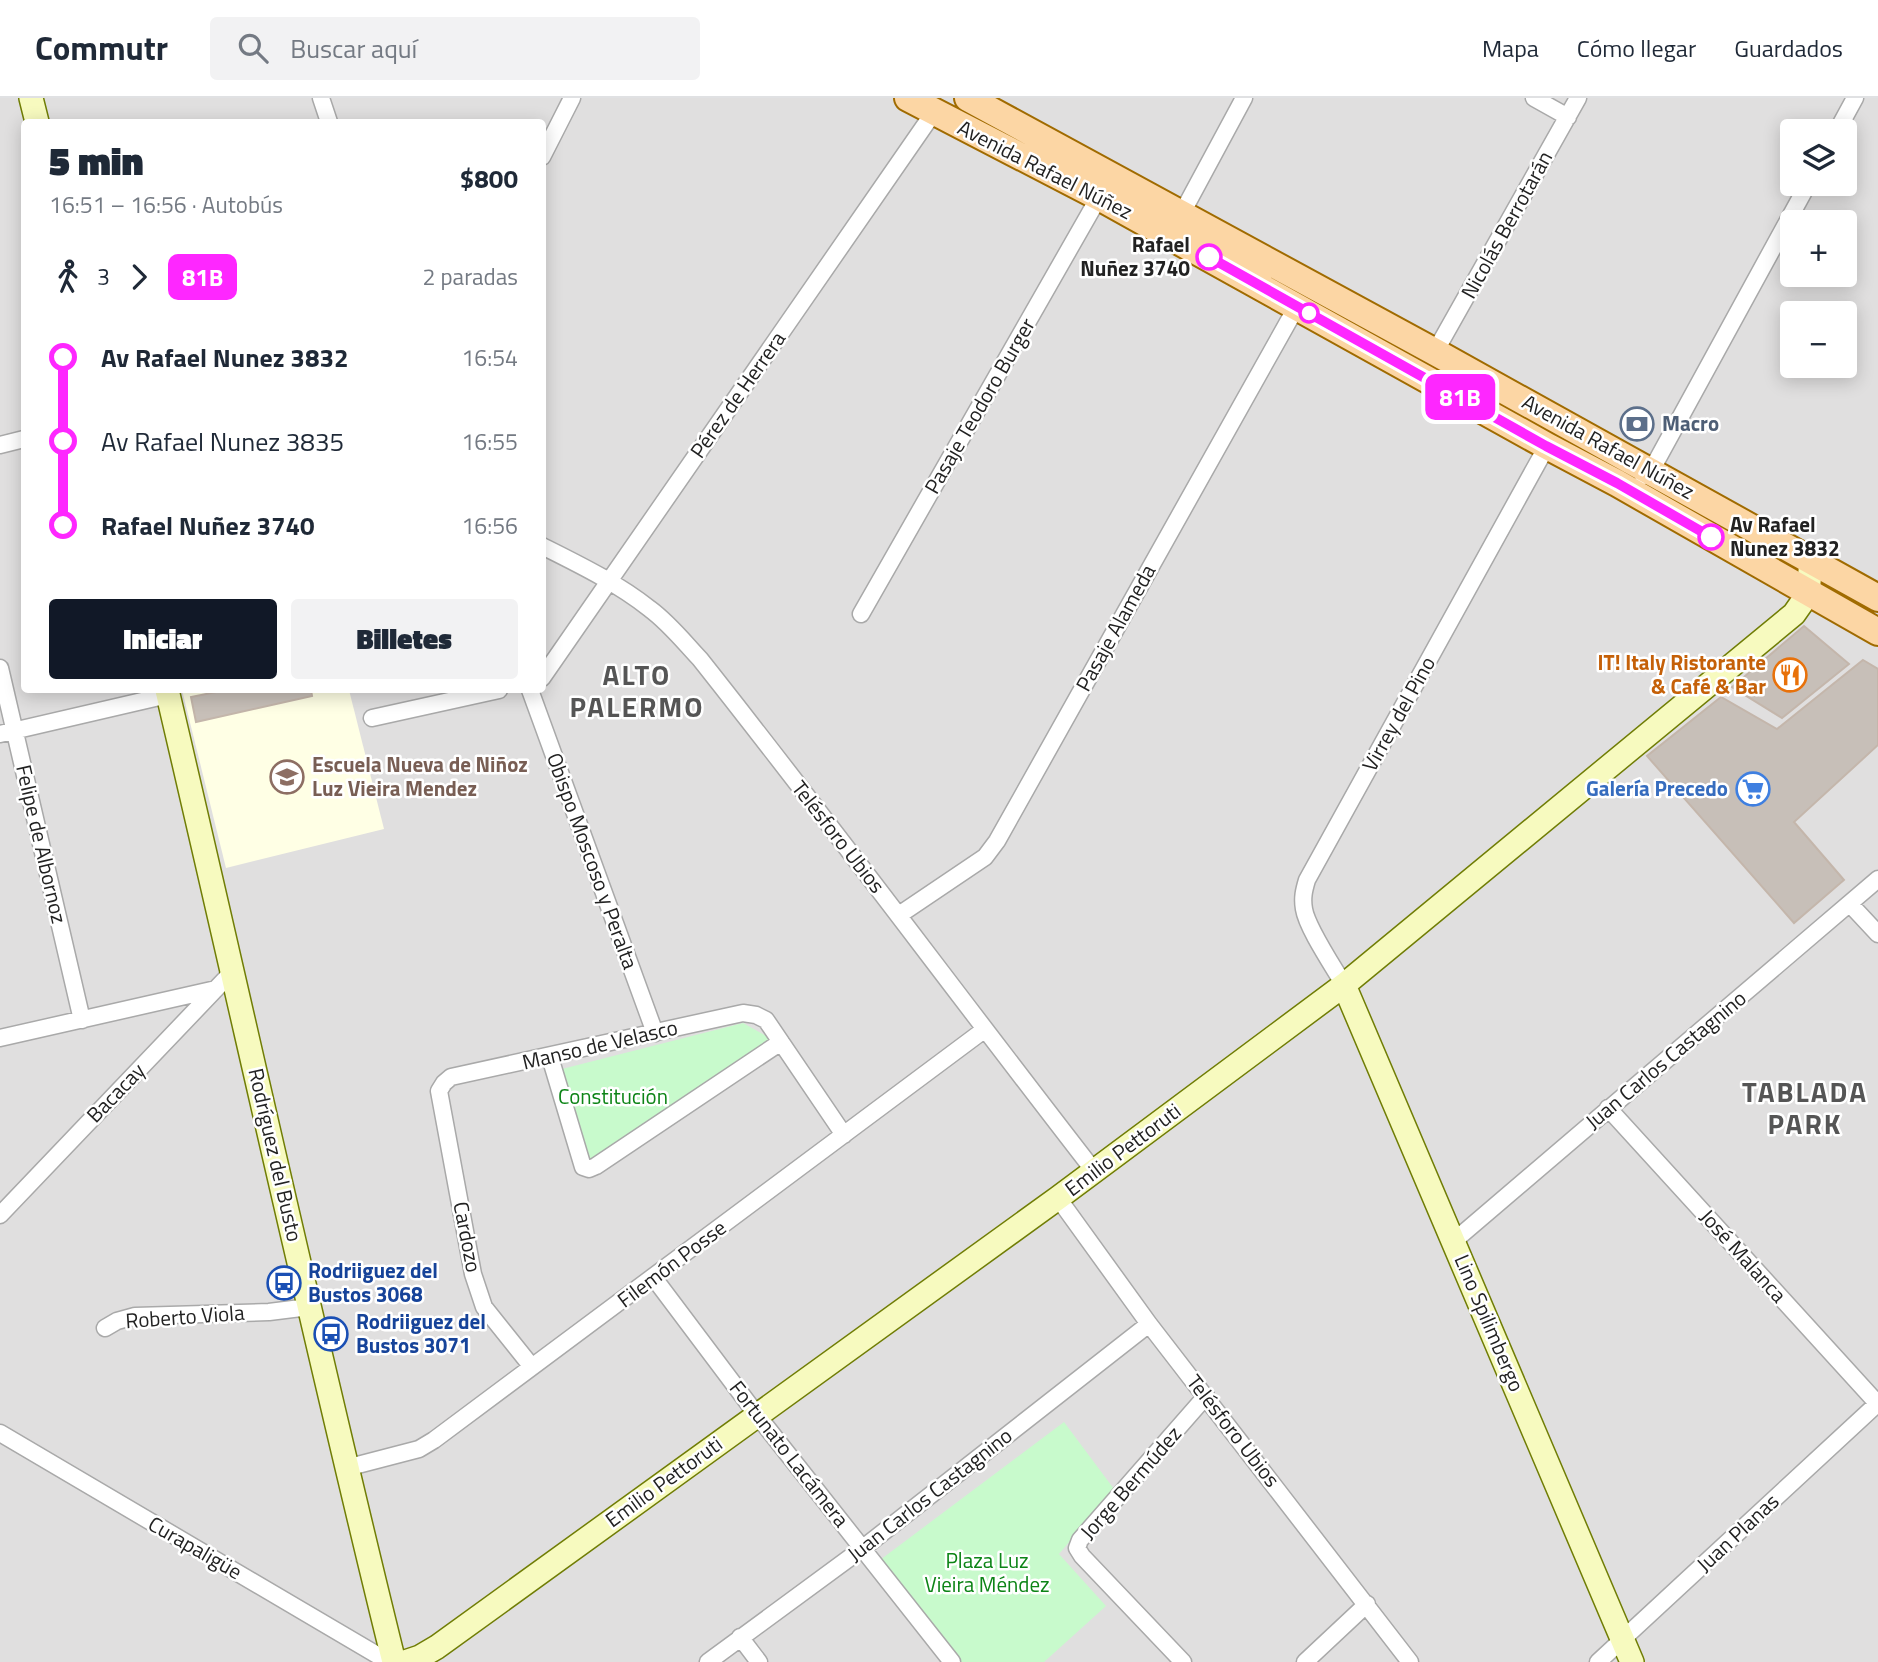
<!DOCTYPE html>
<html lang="es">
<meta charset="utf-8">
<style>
:root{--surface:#fff;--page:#f2f2f3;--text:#1f2937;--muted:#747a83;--line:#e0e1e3;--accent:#111827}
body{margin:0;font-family:"Titillium Web",sans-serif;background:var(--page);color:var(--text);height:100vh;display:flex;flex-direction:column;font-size:26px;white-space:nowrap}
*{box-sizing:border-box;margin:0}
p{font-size:23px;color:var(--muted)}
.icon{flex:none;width:38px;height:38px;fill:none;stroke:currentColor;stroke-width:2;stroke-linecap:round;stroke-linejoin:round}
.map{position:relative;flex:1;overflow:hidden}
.drawer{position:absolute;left:21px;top:21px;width:525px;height:574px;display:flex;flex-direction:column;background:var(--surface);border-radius:7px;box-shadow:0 4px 18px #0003}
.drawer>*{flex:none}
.badge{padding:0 14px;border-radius:10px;font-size:24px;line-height:46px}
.controls{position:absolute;left:1780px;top:21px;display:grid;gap:14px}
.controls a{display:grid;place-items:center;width:77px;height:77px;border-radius:7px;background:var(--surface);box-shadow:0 4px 18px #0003;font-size:35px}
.map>.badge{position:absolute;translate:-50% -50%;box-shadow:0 0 0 4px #fff}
.legs{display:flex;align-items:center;gap:10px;height:77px;padding:0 28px;font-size:23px}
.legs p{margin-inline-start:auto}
.summary{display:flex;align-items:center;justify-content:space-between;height:119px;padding:0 28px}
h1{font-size:38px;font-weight:800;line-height:52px}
.primary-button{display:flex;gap:14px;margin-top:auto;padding:14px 28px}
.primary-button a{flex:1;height:80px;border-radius:7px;background:var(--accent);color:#fff;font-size:28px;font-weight:800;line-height:80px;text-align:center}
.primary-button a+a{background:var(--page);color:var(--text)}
ul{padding:0 28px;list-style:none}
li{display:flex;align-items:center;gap:24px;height:84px;font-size:26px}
li i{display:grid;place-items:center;width:10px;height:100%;margin:0 9px;background:currentColor}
li i::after{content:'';width:18px;height:18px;margin:-9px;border:5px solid;border-radius:50%;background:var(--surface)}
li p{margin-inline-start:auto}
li:first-child i{background:linear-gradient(#0000 50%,currentColor 0)}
li:last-child i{background:linear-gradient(currentColor 50%,#0000 0)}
header{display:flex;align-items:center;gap:42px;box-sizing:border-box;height:98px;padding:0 35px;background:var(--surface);border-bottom:2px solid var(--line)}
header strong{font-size:33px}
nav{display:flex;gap:38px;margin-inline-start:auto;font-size:24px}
.search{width:490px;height:63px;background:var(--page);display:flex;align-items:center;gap:18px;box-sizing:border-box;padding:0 24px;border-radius:7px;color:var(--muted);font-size:26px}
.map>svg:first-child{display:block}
.residential{fill:#e0dfdf;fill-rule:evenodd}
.education{fill:#ffffe5}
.park{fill:#c8facc}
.building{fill:#c7bfb8;stroke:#c4b6ab;stroke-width:2}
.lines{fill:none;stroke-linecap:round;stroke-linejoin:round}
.street-casing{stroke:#a9a9a9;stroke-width:19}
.secondary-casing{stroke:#707d05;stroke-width:26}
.primary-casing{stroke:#a06b00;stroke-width:30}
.street{stroke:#fff;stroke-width:16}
.secondary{stroke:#f7fabf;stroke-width:23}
.primary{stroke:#fcd6a4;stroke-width:26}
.line-1-casing{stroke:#fff;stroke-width:16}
.line-1{stroke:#fe27ff;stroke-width:10}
.stop-1-dot{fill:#fff;stroke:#fe27ff;stroke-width:3.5}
.labels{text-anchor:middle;stroke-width:5;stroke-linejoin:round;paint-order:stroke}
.street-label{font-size:21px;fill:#222;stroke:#fff}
.stop-label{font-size:21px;font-weight:bold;fill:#222;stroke:#fff;text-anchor:end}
.service-label{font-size:21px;font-weight:bold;fill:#4e5e75;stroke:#fff;text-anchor:start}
.food-label{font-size:21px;font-weight:bold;fill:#c56008;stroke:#fff;text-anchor:end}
.education-label{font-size:21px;font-weight:bold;fill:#785e54;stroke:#fff;text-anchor:start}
.shop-label{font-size:21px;font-weight:bold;fill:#366cbe;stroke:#fff;text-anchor:end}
.park-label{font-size:21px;fill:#0c8416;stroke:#fff}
.transit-label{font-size:21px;font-weight:bold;fill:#164399;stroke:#fff;text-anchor:start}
.district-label{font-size:28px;font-weight:bold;letter-spacing:2px;fill:#555;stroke:#fff}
</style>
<header>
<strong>Commutr</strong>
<div class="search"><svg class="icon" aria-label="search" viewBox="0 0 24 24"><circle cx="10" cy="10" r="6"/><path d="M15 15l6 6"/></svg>Buscar aquí</div>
<nav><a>Mapa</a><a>Cómo llegar</a><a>Guardados</a></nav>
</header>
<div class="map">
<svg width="1878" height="1564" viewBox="0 0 1878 1564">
<rect width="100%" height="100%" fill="#f2efe9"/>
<path class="residential" d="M0 0H1878V1564H0ZM24 24H542V592H24ZM1792 33H1844V86H1792ZM1792 124H1844V177H1792ZM1792 215H1844V268H1792Z"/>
<path class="education" d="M182 592H349L384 731 226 770Z"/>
<path class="park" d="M743 925 775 943 590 1062 558 972Z
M1064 1324 1114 1391 1059 1456 1106 1508 1044 1564H961L880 1462Z"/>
<path class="building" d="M1804 528 1849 566 1782 620 1732 589Z
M1863 562 1878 571V647L1794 724 1844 782 1794 825 1647 658 1721 599 1777 631Z
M226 592H311L312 598 196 624 191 599Z"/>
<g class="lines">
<defs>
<path id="street" d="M321 0 329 24
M1534 0 1568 19
M1837 33 1855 0
M542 59 572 0
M1181 117 1244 0
M1435 254 1578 0
M0 347 24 341
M1643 378 1651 373 1808 86
M542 448C580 467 617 485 650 511 669 525 684 544 700 561 834 730 962 903 1094 1073
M861 516 1099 99
M0 570 82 922
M542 580 934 14
M530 592 655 935
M372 620 499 592
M0 636 168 597
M1850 806 1878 836
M899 817 985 759 997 743 1297 208
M1344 887C1333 868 1307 830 1304 811 1302 800 1304 792 1307 782L1547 348
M0 940 216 891
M550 959 583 1069 589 1071 596 1068 781 944
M1608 1010 1878 1306
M1058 1100 1149 1226 1410 1564
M0 1117 233 873
M1454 1143 1878 781
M654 1180 757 1317 952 1564
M105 1230 117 1223 135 1218 269 1214 309 1209
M532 1269 484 1209 473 1176 439 993 444 985 451 979 743 915 756 917 766 922 844 1037
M0 1335 389 1564
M346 1370 419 1351 434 1342 984 932
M740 1539 759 1564
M708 1564 863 1450 1149 1226
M1183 1564 1082 1458 1077 1450 1080 1442 1206 1298
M1305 1564 1367 1506
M1598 1564 1878 1305"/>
<path id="secondary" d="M31 0 37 24
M167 592C243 916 314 1241 394 1564
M1344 887 1632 1564
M405 1564 420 1559 437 1549 1058 1100 1344 887 1794 516 1808 496 1811 462"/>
<path id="primary" d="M908 0 1099 99 1547 348 1617 385 1878 534
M968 0 1435 254 1878 500"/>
</defs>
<use href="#street" class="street-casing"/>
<use href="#secondary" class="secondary-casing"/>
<use href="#primary" class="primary-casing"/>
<use href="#street" class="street"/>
<use href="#secondary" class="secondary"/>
<use href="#primary" class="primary"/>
</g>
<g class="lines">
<defs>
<path id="line-1" d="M1209 159 1546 348 1617 385 1711 439"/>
</defs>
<use href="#line-1" class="line-1-casing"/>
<use href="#line-1" class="line-1"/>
</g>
<defs>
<symbol id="bank-ring" viewBox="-11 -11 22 22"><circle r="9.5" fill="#fff" stroke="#5c6f8a" stroke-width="1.5"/><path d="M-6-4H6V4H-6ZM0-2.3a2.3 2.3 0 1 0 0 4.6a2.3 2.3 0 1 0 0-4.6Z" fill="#5c6f8a"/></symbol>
<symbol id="restaurant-ring" viewBox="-11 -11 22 22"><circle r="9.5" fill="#fff" stroke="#e8710a" stroke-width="1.5"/><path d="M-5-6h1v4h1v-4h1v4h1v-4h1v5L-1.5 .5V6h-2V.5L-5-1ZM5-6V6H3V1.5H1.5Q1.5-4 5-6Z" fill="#e8710a"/></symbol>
<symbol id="school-ring" viewBox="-11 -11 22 22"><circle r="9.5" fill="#fff" stroke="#8d6e63" stroke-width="1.5"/><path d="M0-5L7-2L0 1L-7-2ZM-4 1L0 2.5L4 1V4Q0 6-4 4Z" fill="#8d6e63"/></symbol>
<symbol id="supermarket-ring" viewBox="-11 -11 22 22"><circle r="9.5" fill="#fff" stroke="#3f7fe0" stroke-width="1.5"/><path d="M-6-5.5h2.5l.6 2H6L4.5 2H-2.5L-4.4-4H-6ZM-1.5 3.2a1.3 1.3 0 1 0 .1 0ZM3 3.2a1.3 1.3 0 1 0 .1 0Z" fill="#3f7fe0"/></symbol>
<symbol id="bus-ring" viewBox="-11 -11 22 22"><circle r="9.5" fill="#fff" stroke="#1a4fb4" stroke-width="1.5"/><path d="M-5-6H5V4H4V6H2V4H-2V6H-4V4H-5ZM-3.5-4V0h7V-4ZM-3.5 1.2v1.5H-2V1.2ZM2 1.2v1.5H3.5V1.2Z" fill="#1a4fb4"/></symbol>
</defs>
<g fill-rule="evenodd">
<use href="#bank-ring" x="1618" y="307" width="38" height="38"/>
<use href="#restaurant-ring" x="1771" y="558" width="38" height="38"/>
<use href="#school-ring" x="268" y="660" width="38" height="38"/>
<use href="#supermarket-ring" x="1734" y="672" width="38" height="38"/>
<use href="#bus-ring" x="265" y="1166" width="38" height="38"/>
<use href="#bus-ring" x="312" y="1217" width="38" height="38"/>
</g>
<g class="stop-1-dot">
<circle cx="1209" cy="159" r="12"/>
<circle cx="1309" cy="215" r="9"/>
<circle cx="1711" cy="439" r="12"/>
</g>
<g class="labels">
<g class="street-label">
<text transform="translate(1045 72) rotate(27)" y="7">Avenida Rafael Núñez</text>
<text transform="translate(1507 127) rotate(-61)" y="7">Nicolás Berrotarán</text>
<text transform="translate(738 297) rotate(-55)" y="7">Pérez de Herrera</text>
<text transform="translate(980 308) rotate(-60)" y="7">Pasaje Teodoro Burger</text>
<text transform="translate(1608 349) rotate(29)" y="7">Avenida Rafael Núñez</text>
<text transform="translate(1116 530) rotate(-61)" y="7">Pasaje Alameda</text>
<text transform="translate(1399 616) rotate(-61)" y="7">Virrey del Pino</text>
<text transform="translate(838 739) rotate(52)" y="7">Telésforo Ubios</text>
<text transform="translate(41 746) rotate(77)" y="7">Felipe de Albornoz</text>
<text transform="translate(592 763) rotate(70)" y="7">Obispo Moscoso y Peralta</text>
<text transform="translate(600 947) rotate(-13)" y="7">Manso de Velasco</text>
<text transform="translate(1666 962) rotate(-40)" y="7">Juan Carlos Castagnino</text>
<text transform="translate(116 995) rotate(-46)" y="7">Bacacay</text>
<text transform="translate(1123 1052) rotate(-37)" y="7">Emilio Pettoruti</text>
<text transform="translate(275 1057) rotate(77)" y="7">Rodríguez del Busto</text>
<text transform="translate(467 1139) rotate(79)" y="7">Cardozo</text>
<text transform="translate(1743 1158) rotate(48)" y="7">José Malanca</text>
<text transform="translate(672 1166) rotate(-37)" y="7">Filemón Posse</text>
<text transform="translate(185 1219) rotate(-4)" y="7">Roberto Viola</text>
<text transform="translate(1489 1225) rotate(67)" y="7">Lino Spilimbergo</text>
<text transform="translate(1233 1333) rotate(52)" y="7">Telésforo Ubios</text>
<text transform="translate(789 1356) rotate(52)" y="7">Fortunato Lacámera</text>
<text transform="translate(664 1384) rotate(-36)" y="7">Emilio Pettoruti</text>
<text transform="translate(1131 1385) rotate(-49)" y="7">Jorge Bermúdez</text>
<text transform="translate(930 1397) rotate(-38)" y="7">Juan Carlos Castagnino</text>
<text transform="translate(1738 1435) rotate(-43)" y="7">Juan Planas</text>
<text transform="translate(195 1450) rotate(30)" y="7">Curapaligüe</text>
</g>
<g class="stop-label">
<text x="1190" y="154">Rafael<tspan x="1190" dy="24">Nuñez 3740</tspan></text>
<text x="1730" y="434" text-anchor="start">Av Rafael<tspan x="1730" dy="24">Nunez 3832</tspan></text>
</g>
<g class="service-label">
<text x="1662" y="333">Macro</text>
</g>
<g class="food-label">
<text x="1766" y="572">IT! Italy Ristorante<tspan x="1766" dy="24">&amp; Café &amp; Bar</tspan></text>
</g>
<g class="education-label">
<text x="312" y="674">Escuela Nueva de Niñoz<tspan x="312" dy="24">Luz Vieira Mendez</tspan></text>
</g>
<g class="shop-label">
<text x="1728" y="698">Galería Precedo</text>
</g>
<g class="park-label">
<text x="613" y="1006">Constitución</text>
<text x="987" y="1470">Plaza Luz<tspan x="987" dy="24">Vieira Méndez</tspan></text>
</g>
<g class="transit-label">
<text x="308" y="1180">Rodriiguez del<tspan x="308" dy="24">Bustos 3068</tspan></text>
<text x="356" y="1231">Rodriiguez del<tspan x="356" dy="24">Bustos 3071</tspan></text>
</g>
<g class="district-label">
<text x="637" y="587">ALTO<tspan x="637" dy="32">PALERMO</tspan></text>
<text x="1805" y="1004">TABLADA<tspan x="1805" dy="32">PARK</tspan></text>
</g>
</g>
</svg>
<div class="controls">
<a><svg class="icon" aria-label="layers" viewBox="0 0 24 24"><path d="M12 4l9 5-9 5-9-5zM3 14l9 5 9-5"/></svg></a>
<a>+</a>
<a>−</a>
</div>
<b class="badge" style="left:1460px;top:299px;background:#fe27ff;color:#fff">81B</b>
<section class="drawer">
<div class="summary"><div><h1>5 min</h1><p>16:51 – 16:56 · Autobús</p></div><b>$800</b></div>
<div class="legs"><svg class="icon" aria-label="walk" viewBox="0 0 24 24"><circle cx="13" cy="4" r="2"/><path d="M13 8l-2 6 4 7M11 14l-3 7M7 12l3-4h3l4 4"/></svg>3<svg class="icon" aria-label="forward" viewBox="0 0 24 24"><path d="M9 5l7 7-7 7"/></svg><b class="badge" style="background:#fe27ff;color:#fff">81B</b><p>2 paradas</p></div>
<ul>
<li><i style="color:#fe27ff"></i><b>Av Rafael Nunez 3832</b><p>16:54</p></li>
<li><i style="color:#fe27ff"></i><span>Av Rafael Nunez 3835</span><p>16:55</p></li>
<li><i style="color:#fe27ff"></i><b>Rafael Nuñez 3740</b><p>16:56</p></li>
</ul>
<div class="primary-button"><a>Iniciar</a><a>Billetes</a></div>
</section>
</div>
